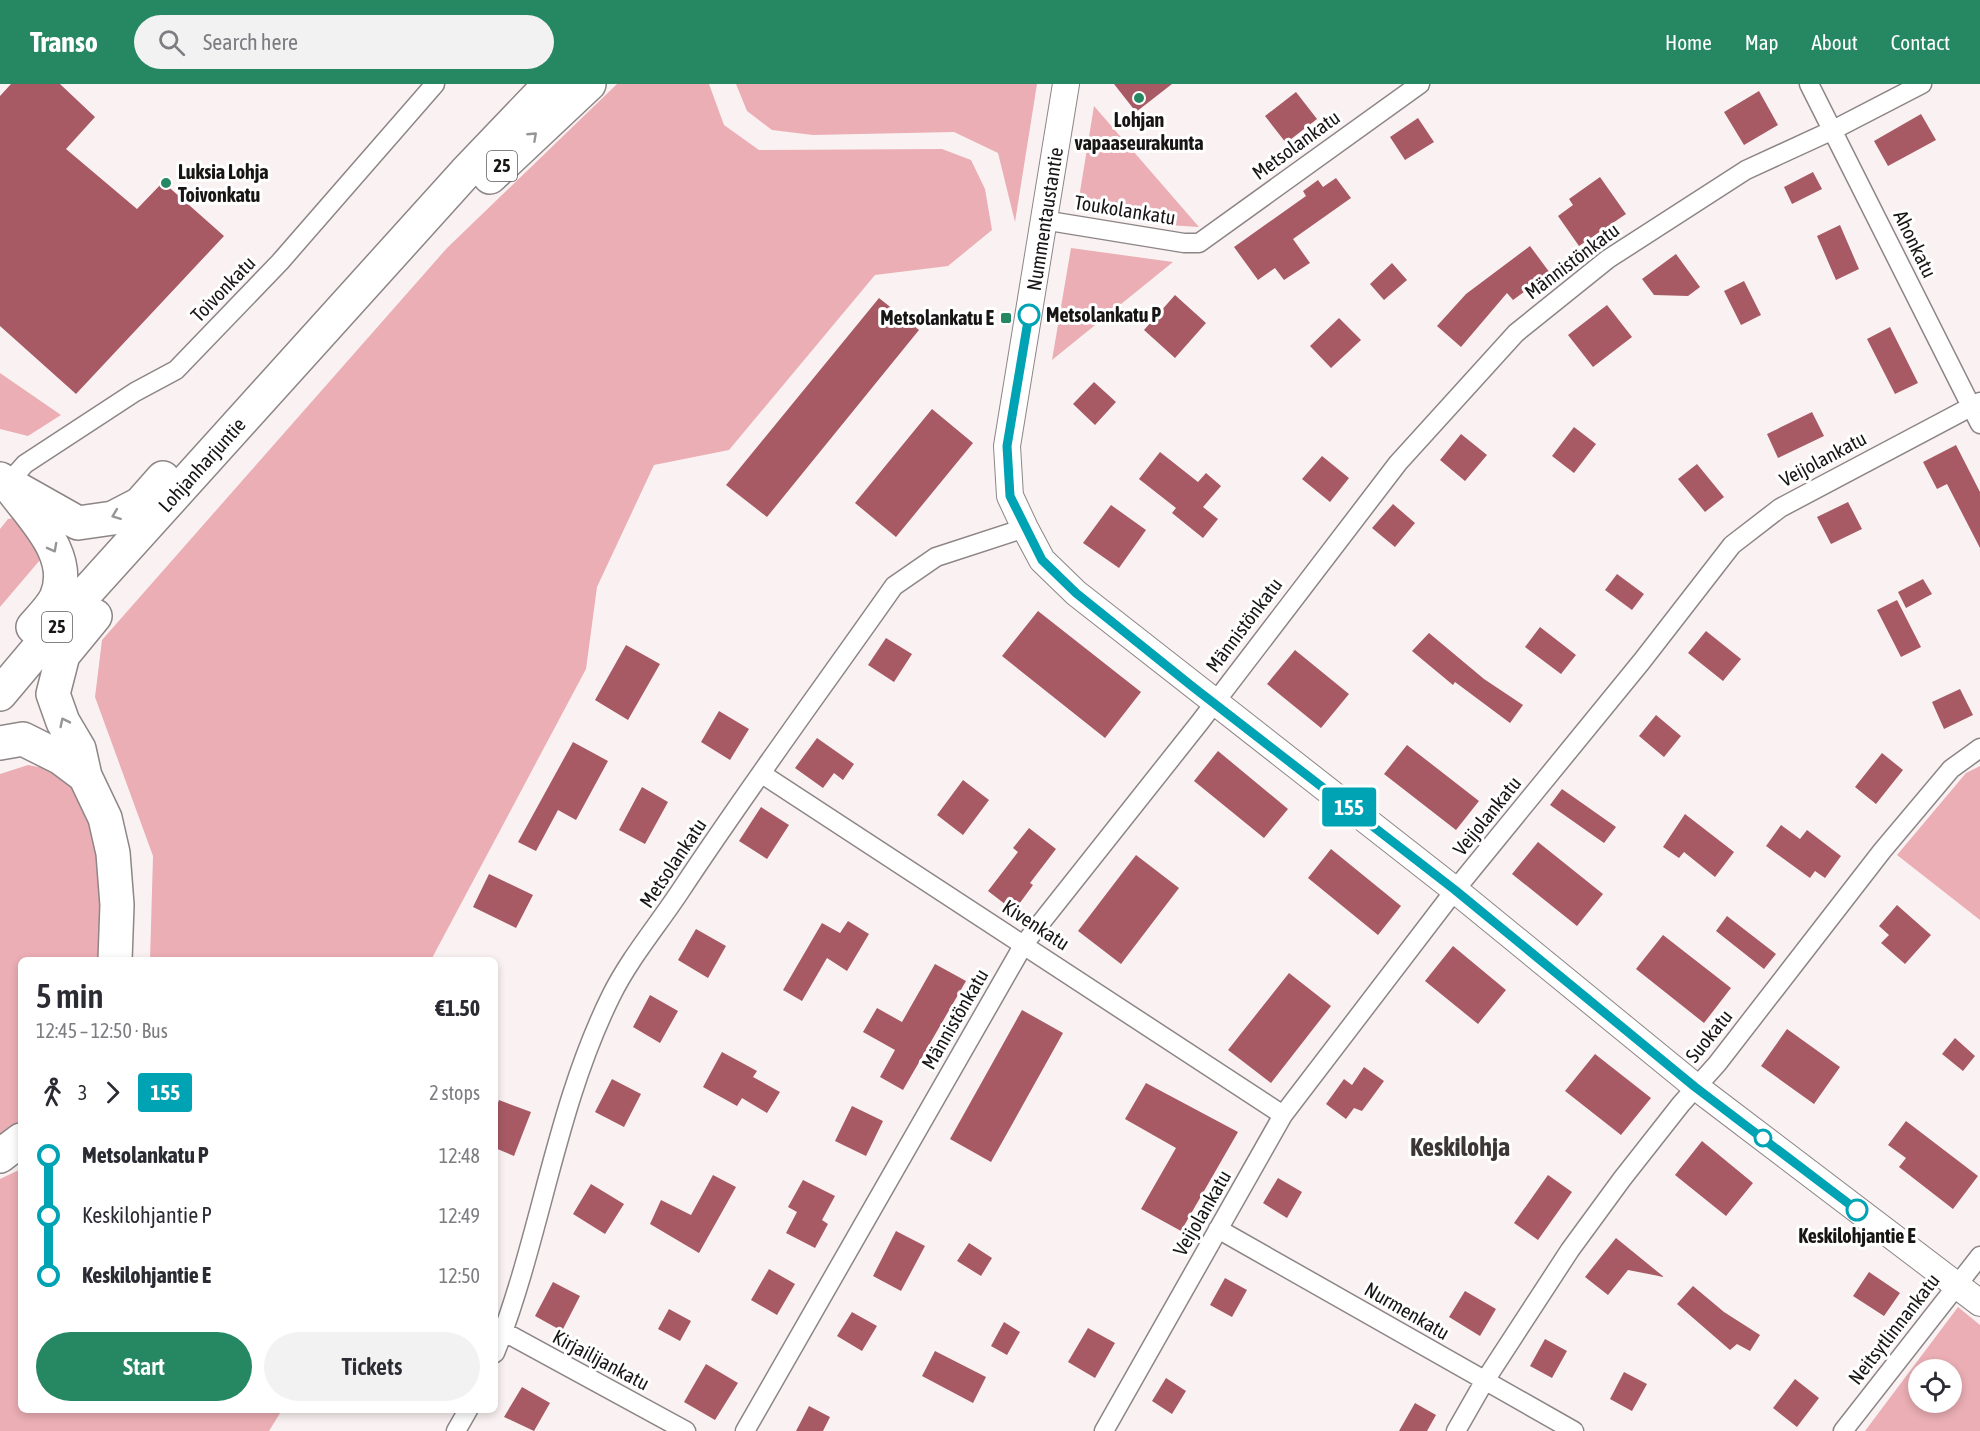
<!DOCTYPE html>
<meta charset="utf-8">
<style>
:root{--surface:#fff;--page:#f2f2f3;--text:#2b2b33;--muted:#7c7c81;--accent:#268862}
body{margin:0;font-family:"Asap Condensed",sans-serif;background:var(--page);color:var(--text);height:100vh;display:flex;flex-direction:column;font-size:22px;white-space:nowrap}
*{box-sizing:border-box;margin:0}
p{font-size:20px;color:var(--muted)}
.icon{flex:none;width:33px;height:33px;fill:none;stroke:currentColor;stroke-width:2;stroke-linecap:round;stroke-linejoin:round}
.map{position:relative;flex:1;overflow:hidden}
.side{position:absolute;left:18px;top:873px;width:480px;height:456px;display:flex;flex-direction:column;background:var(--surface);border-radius:9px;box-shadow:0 3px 9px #0003}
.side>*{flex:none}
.badge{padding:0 12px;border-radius:4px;font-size:21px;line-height:39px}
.tools{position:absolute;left:1908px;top:1275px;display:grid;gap:12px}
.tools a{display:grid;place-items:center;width:54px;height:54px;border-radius:50%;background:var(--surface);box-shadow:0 3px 9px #0003;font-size:30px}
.map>.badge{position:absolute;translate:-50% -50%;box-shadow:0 0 0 3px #fff}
.legs{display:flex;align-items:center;gap:9px;height:66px;padding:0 18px;font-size:20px}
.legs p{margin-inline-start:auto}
.headline{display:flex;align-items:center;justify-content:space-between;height:102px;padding:0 18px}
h1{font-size:33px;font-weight:600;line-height:45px}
.action{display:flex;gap:12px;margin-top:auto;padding:12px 18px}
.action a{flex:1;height:69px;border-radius:36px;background:var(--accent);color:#fff;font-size:24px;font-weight:600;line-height:69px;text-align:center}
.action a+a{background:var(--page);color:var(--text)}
ul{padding:0 18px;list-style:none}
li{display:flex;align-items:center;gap:21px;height:60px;font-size:22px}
li i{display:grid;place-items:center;width:9px;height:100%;margin:0 8px;background:currentColor}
li i::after{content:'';width:15px;height:15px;margin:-8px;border:4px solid;border-radius:50%;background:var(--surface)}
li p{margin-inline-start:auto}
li:first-child i{background:linear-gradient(#0000 50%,currentColor 0)}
li:last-child i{background:linear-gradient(currentColor 50%,#0000 0)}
header{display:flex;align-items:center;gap:36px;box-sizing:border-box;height:84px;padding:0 30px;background:var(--accent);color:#fff}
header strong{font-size:28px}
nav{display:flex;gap:33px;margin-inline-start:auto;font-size:21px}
.search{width:420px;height:54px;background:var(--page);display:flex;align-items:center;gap:15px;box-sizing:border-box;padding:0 21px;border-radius:33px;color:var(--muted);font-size:22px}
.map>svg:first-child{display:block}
.green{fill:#ebaeb4;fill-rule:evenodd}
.building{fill:#a75a64}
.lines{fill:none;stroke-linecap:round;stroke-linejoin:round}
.street-casing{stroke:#8d8586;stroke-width:21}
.secondary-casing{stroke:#8d8586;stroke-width:28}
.highway-casing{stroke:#8d8586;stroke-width:36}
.street{stroke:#fff;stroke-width:18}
.secondary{stroke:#fff;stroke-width:26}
.highway{stroke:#fff;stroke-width:33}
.oneway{stroke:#979696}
.line-1-casing{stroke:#fff;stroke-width:14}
.line-1{stroke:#00a3b4;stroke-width:9}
.poi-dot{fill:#268862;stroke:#fff;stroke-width:2}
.stop-1-dot{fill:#fff;stroke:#00a3b4;stroke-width:3}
.labels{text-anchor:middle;stroke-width:6;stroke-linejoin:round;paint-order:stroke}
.shield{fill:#fff;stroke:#5d5b5b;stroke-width:1.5}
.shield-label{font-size:18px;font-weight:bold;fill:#181515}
.poi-label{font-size:20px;font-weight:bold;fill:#181515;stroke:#fff}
.street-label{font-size:20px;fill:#181515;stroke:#fff}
.stop-label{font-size:20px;font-weight:bold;fill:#181515;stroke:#fff;text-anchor:start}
.district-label{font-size:26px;font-weight:bold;fill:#3c3636;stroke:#fff}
</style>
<header>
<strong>Transo</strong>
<div class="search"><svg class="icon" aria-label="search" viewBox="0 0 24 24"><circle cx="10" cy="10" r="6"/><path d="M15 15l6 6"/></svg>Search here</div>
<nav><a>Home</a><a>Map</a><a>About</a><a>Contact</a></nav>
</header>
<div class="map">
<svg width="1980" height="1347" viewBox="0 0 1980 1347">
<rect width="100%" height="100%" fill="#faf2f2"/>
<path class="green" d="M617 0H709L724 41 759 66 942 65 971 76 985 105 992 146 948 182 875 191 729 366 654 381 597 503 586 585 431 876H150L153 772 95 613 102 556 447 164Z
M736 0H1037L1015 138 998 69 954 48 813 51 772 46 747 27Z
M1094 22 1199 143 1168 141 1077 126Z
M1071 164 1173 178 1052 276Z
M0 289 61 331 28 352 0 345Z
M19 433 40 464V476L0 523V445L8 435Z
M28 681C38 683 50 684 60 688 113 711 101 828 100 876H21V1042L0 1055V690Z
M1980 682V836L1897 771 1966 689Z
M21 1085V1326H282L269 1347H0V1095Z
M1958 1223 1980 1241V1347H1865ZM1918 1286H1952V1318H1918Z"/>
<path class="building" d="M11 0H60L95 33 66 65 137 125 163 98 224 152 76 310 0 242V12Z
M1114 0H1172L1136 28Z
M1759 7 1778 41 1744 61 1724 28Z
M1296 8 1317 35 1286 59 1265 32Z
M1921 30 1936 56 1888 82 1874 57Z
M1418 34 1434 58 1405 76 1390 53Z
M1813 88 1822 105 1792 120 1784 103Z
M1600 93 1626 130 1579 162 1558 132 1573 121 1569 115Z
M1336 94 1351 114 1293 155 1310 179 1284 196 1275 184 1258 196 1234 163 1306 112 1303 107 1318 96 1323 103Z
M1840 141 1859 185 1836 196 1817 152Z
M1530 162 1550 189 1513 216 1507 209 1461 263 1437 242 1466 210Z
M1676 170 1700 203 1688 212 1654 211 1642 195Z
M1392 179 1407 196 1384 216 1370 200Z
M1744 197 1761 231 1741 241 1724 207Z
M1175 211 1206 239 1175 274 1144 246Z
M879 214 919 246 767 433 726 401Z
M1607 221 1632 253 1593 283 1568 251Z
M1339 234 1361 256 1331 284 1310 262Z
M1890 243 1918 299 1895 310 1867 255Z
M1094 298 1116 318 1095 341 1073 320Z
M932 325 973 359 896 453 855 419Z
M1812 328 1824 352 1778 374 1767 350Z
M1574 343 1596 360 1574 389 1552 372Z
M1461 350 1487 371 1465 397 1440 376Z
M1956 361 1980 408V464L1947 400 1937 405 1923 378Z
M1160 368 1198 398 1206 389 1221 402 1203 423 1218 435 1203 454 1172 429 1176 424 1139 395Z
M1322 372 1349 394 1330 418 1302 395Z
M1697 380 1724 413 1705 428 1678 395Z
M1848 418 1862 445 1831 460 1817 433Z
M1393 420 1415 439 1395 463 1372 444Z
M1111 421 1146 446 1119 484 1083 459Z
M1617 490 1644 510 1632 526 1605 506Z
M1923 495 1932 510 1906 524 1898 508Z
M1897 516 1921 563 1901 573 1877 526Z
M1038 527 1141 608 1105 654 1002 572Z
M1540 543 1576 571 1561 590 1525 563Z
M1706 547 1741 575 1723 597 1688 569Z
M1429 549 1484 595 1523 621 1510 639 1455 598 1453 601 1412 567Z
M886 554 912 570 894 598 868 581Z
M626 561 660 580 628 636 595 616Z
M1295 566 1349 610 1321 644 1267 600Z
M1960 605 1973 631 1944 645 1932 618Z
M719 627 749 645 730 676 701 658Z
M1656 631 1681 652 1664 673 1639 652Z
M817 654 854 680 843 696 834 689 823 704 795 684Z
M573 658 608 677 576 736 558 726 536 767 518 758Z
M1407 661 1479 717 1456 746 1384 690Z
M1218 667 1288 725 1264 754 1194 697Z
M1882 669 1903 686 1876 720 1855 703Z
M963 696 989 716 963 751 937 731Z
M642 703 668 718 645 760 619 746Z
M1562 705 1616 743 1604 759 1550 721Z
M761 723 789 741 767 775 739 757Z
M1685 730 1734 768 1715 793 1684 768 1679 774 1663 763Z
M1781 741 1800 755 1807 746 1841 772 1825 794 1815 787 1810 794 1766 762Z
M1029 744 1056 765 1030 799 1033 801 1014 827 988 807 1018 768 1013 764Z
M1538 758 1603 810 1577 842 1512 790Z
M1331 765 1401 822 1378 851 1308 794Z
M1136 771 1179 804 1121 880 1078 847Z
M489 790 533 811 516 844 473 823Z
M1897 821 1931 851 1905 880 1881 859 1889 851 1879 842Z
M1727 832 1776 870 1764 885 1716 847Z
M848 837 869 850 847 887 827 874 802 917 783 906 822 839 840 849Z
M696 845 726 862 708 894 678 876Z
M1663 851 1731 904 1704 939 1636 885Z
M1453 862 1506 906 1478 940 1425 897Z
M935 880 966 897 903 1006 880 993 895 966 863 948 877 924 902 938Z
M1289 889 1331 922 1271 999 1228 966Z
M650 911 678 927 660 959 633 943Z
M1022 926 1063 949 991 1078 950 1055Z
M1787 945 1840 983 1814 1020 1761 982Z
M1955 954 1975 972 1963 987 1942 970Z
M722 968 757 987 753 993 780 1008 767 1029 742 1014 737 1022 703 1003Z
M1595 970 1651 1014 1621 1051 1565 1007Z
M1364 983 1384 997 1362 1027 1354 1024 1346 1035 1326 1020 1344 995 1352 1001Z
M612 995 641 1010 624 1043 595 1028Z
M1146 999 1238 1048 1181 1147 1141 1125 1176 1064 1125 1035Z
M499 1016 531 1028 514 1072 495 1064V1027Z
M852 1022 883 1037 866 1072 835 1057Z
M1906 1037 1978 1092 1953 1125 1899 1083 1906 1074 1888 1061Z
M1702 1057 1753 1099 1726 1132 1675 1091Z
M713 1091 736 1103 699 1169 650 1140 661 1116 691 1131Z
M1548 1091 1572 1108 1538 1156 1514 1139Z
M1278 1094 1302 1108 1287 1134 1263 1119Z
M803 1096 835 1112 822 1136 828 1140 815 1164 786 1149 797 1128 788 1123Z
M591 1100 624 1120 605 1150 573 1130Z
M896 1147 925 1162 901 1207 873 1192Z
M1616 1154 1664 1193 1628 1186 1608 1211 1585 1193Z
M969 1159 992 1174 981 1192 957 1177Z
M769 1185 795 1200 777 1231 751 1216Z
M1869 1188 1900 1209 1884 1232 1853 1212Z
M1225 1194 1247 1206 1232 1233 1210 1221Z
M553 1198 580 1212 562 1247 535 1232Z
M1693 1202 1724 1228 1760 1251 1750 1267 1737 1260 1730 1266 1677 1220Z
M1465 1207 1496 1225 1480 1252 1449 1233Z
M669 1225 691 1237 680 1257 658 1245Z
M852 1228 877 1242 862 1267 837 1252Z
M1004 1238 1020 1248 1007 1271 991 1262Z
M1088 1244 1115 1259 1095 1294 1068 1278Z
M1545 1255 1567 1267 1552 1294 1530 1282Z
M935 1267 986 1293 973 1319 922 1292Z
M706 1280 738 1299 715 1336 684 1318Z
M1624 1288 1647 1300 1632 1327 1610 1315Z
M1166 1294 1186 1307 1172 1330 1152 1317Z
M1795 1295 1819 1314 1797 1343 1773 1324Z
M522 1303 550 1319 534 1347 504 1333Z
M1415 1319 1436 1331 1427 1347H1399Z
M809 1322 830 1333 823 1347H796Z"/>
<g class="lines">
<defs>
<path id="street" d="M1809 0 1980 340
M1043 136 1184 159H1199L1420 0
M8 399 25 380 135 308 176 286 280 178 435 0
M762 690 1283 1031
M1218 1145 1574 1347
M495 1243 686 1347
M495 1269C541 1153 555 1025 611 912 629 875 658 841 681 806 749 703 823 603 894 502L936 473 1025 444
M456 1347 468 1326
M745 1347 1024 860 1200 638 1398 379 1516 249 1608 175 1746 86 1833 46 1922 0
M1104 1347 1283 1031 1455 806 1642 577 1732 461 1780 424 1980 318
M1456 1347 1484 1298 1570 1166 1622 1095 1681 1020 1717 980 1882 767 1951 685 1980 664
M1843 1347 1980 1172"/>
<path id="secondary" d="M1066 0 1007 362 1010 412 1025 444 1042 476 1076 509 1455 806 1696 1003 1980 1219"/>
<path id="highway" d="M490 93 589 0
M0 395 78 439 113 434 140 420 163 394
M14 408C36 437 74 474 56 514 51 524 40 535 33 543
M95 532 63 571 53 610 63 638 79 665 85 692 105 734 113 769 117 821 115 876
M0 610 74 522 465 89 550 0
M0 659 23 655 61 674 85 692
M0 1072 21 1056"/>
</defs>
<use href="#street" class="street-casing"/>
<use href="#secondary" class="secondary-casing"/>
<use href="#highway" class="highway-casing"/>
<use href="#street" class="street"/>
<use href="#secondary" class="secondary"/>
<use href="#highway" class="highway"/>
</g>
<defs><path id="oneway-chevron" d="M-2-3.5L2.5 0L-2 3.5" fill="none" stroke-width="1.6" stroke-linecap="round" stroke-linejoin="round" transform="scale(1.5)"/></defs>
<g class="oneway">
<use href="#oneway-chevron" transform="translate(533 52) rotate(-43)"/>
<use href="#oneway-chevron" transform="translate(116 431) rotate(159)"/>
<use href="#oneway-chevron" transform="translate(53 464) rotate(62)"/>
<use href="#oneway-chevron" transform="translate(64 638) rotate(-116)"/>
</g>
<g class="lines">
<defs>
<path id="line-1" d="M1029 231 1007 362 1010 412 1042 476 1076 509 1193 603 1455 806 1695 1003 1857 1126"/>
</defs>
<use href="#line-1" class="line-1-casing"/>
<use href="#line-1" class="line-1"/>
</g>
<g class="poi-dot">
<circle cx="1139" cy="14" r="6"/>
<circle cx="166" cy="99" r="6"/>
<rect x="1000" y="228" width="12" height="12" rx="3"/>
</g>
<g class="stop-1-dot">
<circle cx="1029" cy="231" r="10"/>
<circle cx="1763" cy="1054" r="8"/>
<circle cx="1857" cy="1126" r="10"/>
</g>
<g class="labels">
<g class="shield">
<rect x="487" y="67" width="30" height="30" rx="4.5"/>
<rect x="42" y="528" width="30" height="30" rx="4.5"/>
</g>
<g class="shield-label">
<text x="502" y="88">25</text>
<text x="57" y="549">25</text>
</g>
<g class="poi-label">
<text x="1139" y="43">Lohjan<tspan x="1139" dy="23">vapaaseurakunta</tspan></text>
<text x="178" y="95" text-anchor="start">Luksia Lohja<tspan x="178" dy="23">Toivonkatu</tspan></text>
<text x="994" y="241" text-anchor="end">Metsolankatu E</text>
</g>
<g class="street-label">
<text transform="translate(1296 61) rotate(-36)" y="7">Metsolankatu</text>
<text transform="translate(1125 126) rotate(9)" y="7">Toukolankatu</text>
<text transform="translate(1045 135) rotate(-81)" y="7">Nummentaustantie</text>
<text transform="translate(1915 160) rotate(64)" y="7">Ahonkatu</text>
<text transform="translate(1572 177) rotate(-37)" y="7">Männistönkatu</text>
<text transform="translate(223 205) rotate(-46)" y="7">Toivonkatu</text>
<text transform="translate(1823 375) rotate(-28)" y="7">Veijolankatu</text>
<text transform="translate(202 381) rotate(-48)" y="7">Lohjanharjuntie</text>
<text transform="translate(1244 541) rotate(-53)" y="7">Männistönkatu</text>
<text transform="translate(1487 732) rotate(-51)" y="7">Veijolankatu</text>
<text transform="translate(673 779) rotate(-56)" y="7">Metsolankatu</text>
<text transform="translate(1036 841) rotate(33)" y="7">Kivenkatu</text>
<text transform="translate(955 935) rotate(-60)" y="7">Männistönkatu</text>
<text transform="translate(1709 952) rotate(-51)" y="7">Suokatu</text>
<text transform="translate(1202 1129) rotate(-60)" y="7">Veijolankatu</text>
<text transform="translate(1407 1227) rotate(30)" y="7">Nurmenkatu</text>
<text transform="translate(1894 1245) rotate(-52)" y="7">Neitsytlinnankatu</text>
<text transform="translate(601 1276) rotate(28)" y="7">Kirjailijankatu</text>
</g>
<g class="stop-label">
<text x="1046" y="238">Metsolankatu P</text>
<text x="1857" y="1159" text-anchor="middle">Keskilohjantie E</text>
</g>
<g class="district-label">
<text x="1460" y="1072">Keskilohja</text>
</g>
</g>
</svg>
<div class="tools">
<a><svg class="icon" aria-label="locate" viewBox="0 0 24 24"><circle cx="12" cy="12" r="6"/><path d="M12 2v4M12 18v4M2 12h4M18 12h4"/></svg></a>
</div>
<b class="badge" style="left:1349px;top:723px;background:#00a3b4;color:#fff">155</b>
<section class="side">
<div class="headline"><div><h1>5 min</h1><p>12:45 – 12:50 · Bus</p></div><b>€1.50</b></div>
<div class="legs"><svg class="icon" aria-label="walk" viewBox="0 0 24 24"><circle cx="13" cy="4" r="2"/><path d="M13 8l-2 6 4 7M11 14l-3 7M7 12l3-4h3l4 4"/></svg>3<svg class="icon" aria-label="forward" viewBox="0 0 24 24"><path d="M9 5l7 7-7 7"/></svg><b class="badge" style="background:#00a3b4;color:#fff">155</b><p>2 stops</p></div>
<ul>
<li><i style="color:#00a3b4"></i><b>Metsolankatu P</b><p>12:48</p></li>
<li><i style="color:#00a3b4"></i><span>Keskilohjantie P</span><p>12:49</p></li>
<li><i style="color:#00a3b4"></i><b>Keskilohjantie E</b><p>12:50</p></li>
</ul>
<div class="action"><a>Start</a><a>Tickets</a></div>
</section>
</div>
